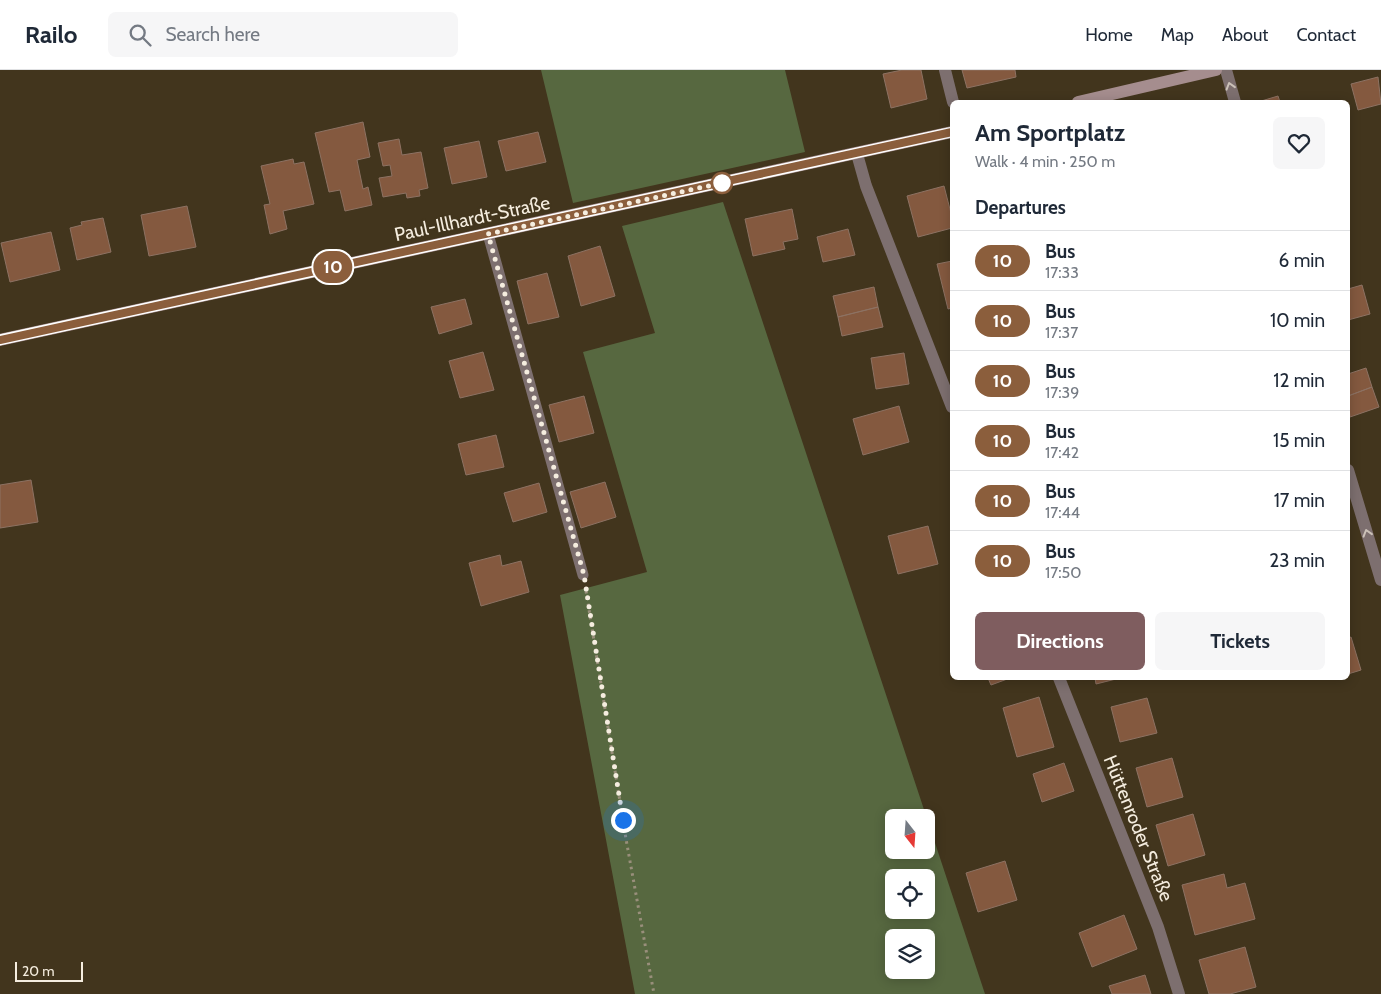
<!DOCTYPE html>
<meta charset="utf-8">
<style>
:root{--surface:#fff;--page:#f6f6f7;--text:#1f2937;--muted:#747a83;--line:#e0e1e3;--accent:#7f5d5f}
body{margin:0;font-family:Cabin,sans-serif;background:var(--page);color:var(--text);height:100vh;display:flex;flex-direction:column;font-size:19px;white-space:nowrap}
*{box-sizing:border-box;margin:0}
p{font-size:16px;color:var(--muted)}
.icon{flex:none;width:28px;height:28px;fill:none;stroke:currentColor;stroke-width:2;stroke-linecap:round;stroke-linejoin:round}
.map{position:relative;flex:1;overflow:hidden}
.sheet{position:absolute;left:950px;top:30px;width:400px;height:580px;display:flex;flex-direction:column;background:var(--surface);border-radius:8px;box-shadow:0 2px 12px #0003}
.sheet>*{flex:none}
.badge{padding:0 10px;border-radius:16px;font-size:18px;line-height:32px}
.needle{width:32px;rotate:163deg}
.buttons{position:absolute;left:885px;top:739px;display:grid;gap:10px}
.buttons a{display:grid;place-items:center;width:50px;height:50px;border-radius:8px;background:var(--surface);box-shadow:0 2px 12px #0003;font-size:25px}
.scale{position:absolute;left:15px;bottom:12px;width:68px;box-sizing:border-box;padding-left:5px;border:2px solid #f5eddf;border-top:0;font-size:14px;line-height:18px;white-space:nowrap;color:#f5eddf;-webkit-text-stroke:4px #42351d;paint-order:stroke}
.you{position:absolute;width:25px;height:25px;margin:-12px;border:4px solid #fff;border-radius:50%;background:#1a73e8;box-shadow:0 0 0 8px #1a73e833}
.map>.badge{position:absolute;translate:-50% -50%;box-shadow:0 0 0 2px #fff}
h2{padding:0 25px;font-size:19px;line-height:45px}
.round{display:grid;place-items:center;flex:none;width:52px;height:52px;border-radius:8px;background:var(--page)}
.headline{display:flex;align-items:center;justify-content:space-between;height:85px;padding:0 25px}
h1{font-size:24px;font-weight:700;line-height:38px}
.button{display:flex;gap:10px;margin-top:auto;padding:10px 25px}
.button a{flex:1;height:58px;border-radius:8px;background:var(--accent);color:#fff;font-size:20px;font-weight:700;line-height:58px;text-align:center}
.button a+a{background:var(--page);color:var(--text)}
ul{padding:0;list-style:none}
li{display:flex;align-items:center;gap:15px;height:60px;padding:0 25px;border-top:1px solid var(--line)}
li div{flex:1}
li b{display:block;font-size:19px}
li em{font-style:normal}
li .badge{min-width:55px;font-weight:700;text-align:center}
header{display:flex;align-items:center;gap:30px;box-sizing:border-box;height:70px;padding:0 25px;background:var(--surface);border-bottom:1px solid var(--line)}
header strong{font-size:24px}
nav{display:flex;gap:28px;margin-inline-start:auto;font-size:18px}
.search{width:350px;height:45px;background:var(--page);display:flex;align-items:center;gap:12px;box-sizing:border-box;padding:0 18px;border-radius:8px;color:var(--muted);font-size:19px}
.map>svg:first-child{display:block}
.green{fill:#576840;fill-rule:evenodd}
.building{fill:#84593f;stroke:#8d7263}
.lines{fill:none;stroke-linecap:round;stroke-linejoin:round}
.path{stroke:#998f7b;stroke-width:3;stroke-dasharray:2.5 4;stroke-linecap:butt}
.lane{stroke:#7d6f6f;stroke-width:11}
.street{stroke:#7d6f6f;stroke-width:12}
.secondary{stroke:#a58d8e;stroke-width:12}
.oneway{stroke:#cbc1b8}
.line-casing{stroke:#fff;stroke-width:11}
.line{stroke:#8b5e3c;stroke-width:8}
.walk{stroke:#f5eddf;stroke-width:5;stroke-dasharray:0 9}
.stop-dot{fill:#fff;stroke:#8b5e3c;stroke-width:2.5}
.labels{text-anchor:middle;stroke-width:4;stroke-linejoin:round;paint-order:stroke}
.street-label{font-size:19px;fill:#f5eddf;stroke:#42351d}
</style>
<header>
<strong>Railo</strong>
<div class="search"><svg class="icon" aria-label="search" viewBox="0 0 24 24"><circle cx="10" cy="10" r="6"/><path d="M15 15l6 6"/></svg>Search here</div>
<nav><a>Home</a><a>Map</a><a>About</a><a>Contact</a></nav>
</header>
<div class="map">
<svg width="1381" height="924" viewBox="0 0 1381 924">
<rect width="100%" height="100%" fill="#42351d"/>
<path class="green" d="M541 0H785L805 82 573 133Z
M723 132 985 924H635L560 525 647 502 583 282 655 263 622 156ZM894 748H926V780H894ZM894 808H926V840H894ZM894 868H926V900H894Z"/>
<path class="building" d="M902 0H921L927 29 891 38 883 4Z
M962 0H1015L1016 7 967 18Z
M1378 7 1381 34 1358 40 1351 14Z
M1278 26 1280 32H1258Z
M363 52 370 87 357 90 363 119 368 117 372 135 345 141 340 120 329 122 315 63Z
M538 62 546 92 506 101 498 71Z
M399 69 402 85 421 82 428 118 419 120 420 126 407 128 406 123 383 127 379 108 392 106 390 95 383 96 378 73Z
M479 71 487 107 452 114 444 78Z
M293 89 294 94 304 92 314 134 283 141 287 159 270 164 264 135 270 134 261 96Z
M944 116 952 147V158L918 167 907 126Z
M187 136 196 177 149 186 141 145Z
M792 139 798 169 783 172 785 179 753 186 745 149Z
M103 148 111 182 77 190 70 158 82 155 81 152Z
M848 159 855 185 823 192 817 167Z
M51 162 60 200 10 212 1 173Z
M600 176 615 226 581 236 568 186Z
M952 191V238L948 239 937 194Z
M547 203 559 247 528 254 517 211Z
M1362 215 1370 244 1348 250V219Z
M874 217 878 237 838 247 833 226Z
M465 229 472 254 439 264 431 237Z
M878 237 883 257 842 266 838 247Z
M483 282 494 320 460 328 449 291Z
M904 283 909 314 876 319 871 288Z
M1366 298 1372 317 1348 326V304Z
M1372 317 1379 337 1350 347 1348 326Z
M584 326 594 363 559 372 549 335Z
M899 336 909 372 863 385 853 349Z
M496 365 504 397 466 405 458 374Z
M31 410 38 452 0 458V415Z
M605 412 616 447 581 458 570 422Z
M539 413 547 442 513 452 504 423Z
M928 456 938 494 898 504 888 466Z
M500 485 502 496 521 491 529 522 481 536 469 493Z
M1351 567 1361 600 1348 604V568Z
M988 608H1010L991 615Z
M1095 608H1120L1096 614Z
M1039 627 1054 677 1017 687 1003 638Z
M1147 628 1157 663 1120 672 1111 637Z
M1172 688 1183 727 1147 737 1136 698Z
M1064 693 1074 721 1042 732 1033 704Z
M1193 744 1205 785 1168 796 1156 755Z
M1005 791 1017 830 978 842 966 803Z
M1224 804 1227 818 1245 813 1255 849 1195 865 1182 815Z
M1124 845 1137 879 1092 897 1079 863Z
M1245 877 1256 917 1230 924H1209L1199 890Z
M1145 905 1151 924H1112L1109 916Z"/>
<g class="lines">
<path class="path" d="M586 521 626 769 654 924"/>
<path class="lane" d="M488 164 583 505"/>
<path class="street" d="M945 0 953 32
M1226 0 1235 32
M857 84 866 116 952 337
M1348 400 1381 510
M1059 608 1158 857 1179 924"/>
<path class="secondary" d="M1078 32 1216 0
M0 270 952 62"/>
</g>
<defs><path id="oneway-chevron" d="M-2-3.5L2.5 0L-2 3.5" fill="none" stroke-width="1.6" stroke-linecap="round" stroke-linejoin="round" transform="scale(1.25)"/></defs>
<g class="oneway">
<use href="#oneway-chevron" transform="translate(1230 16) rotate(-107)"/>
<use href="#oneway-chevron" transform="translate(1367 463) rotate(-107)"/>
</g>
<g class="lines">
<defs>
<path id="line" d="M0 270 952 62"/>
</defs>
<use href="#line" class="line-casing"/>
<use href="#line" class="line"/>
<path class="walk" d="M623 750 584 505 488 164 722 113"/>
</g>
<circle class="stop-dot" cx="722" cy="113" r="10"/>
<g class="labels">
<g class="street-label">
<text transform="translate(472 148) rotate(-12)" y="7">Paul-Illhardt-Straße</text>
<text transform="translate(1139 758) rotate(68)" y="7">Hüttenroder Straße</text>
</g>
</g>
</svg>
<div class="buttons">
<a><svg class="needle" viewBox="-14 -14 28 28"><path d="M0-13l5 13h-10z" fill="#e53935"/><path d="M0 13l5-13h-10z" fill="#747a83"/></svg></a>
<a><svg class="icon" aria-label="locate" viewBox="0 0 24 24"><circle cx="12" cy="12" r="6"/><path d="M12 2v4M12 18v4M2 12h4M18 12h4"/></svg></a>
<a><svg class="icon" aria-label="layers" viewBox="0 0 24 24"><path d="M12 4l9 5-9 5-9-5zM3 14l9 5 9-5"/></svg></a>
</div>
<div class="scale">20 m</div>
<div class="you" style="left:623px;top:750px"></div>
<b class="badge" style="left:333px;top:197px;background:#8b5e3c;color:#fff">10</b>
<section class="sheet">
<div class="headline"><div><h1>Am Sportplatz</h1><p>Walk · 4 min · 250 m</p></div><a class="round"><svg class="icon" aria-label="heart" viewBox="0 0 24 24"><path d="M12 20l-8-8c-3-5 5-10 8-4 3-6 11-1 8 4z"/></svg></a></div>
<h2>Departures</h2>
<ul>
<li><span class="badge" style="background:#8b5e3c;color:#fff">10</span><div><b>Bus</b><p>17:33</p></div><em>6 min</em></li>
<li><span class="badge" style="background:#8b5e3c;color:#fff">10</span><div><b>Bus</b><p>17:37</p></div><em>10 min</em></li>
<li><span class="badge" style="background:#8b5e3c;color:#fff">10</span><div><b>Bus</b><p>17:39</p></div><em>12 min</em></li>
<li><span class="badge" style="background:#8b5e3c;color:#fff">10</span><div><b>Bus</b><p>17:42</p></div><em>15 min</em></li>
<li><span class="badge" style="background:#8b5e3c;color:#fff">10</span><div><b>Bus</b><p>17:44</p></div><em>17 min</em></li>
<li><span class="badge" style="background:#8b5e3c;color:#fff">10</span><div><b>Bus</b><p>17:50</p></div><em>23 min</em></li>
</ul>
<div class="button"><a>Directions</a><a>Tickets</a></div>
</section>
</div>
